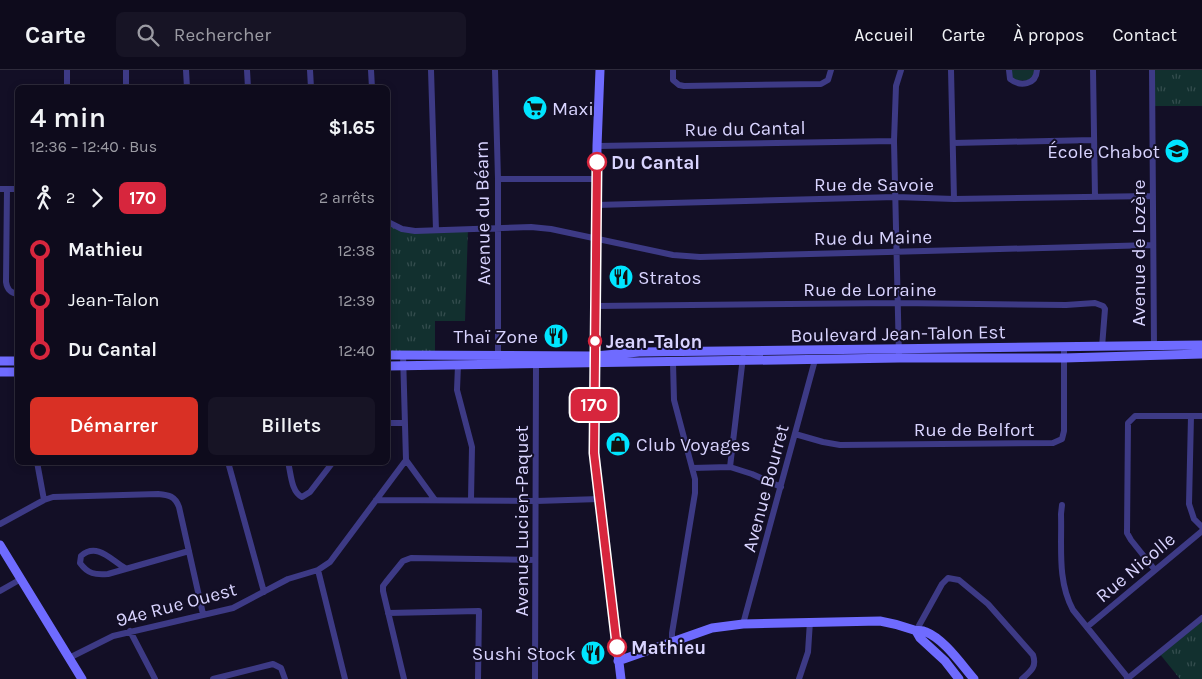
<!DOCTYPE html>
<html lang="fr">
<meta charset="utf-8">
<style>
:root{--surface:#0e0b1c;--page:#171425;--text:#f1f3f6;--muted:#9b9ba3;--line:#2e2b3b;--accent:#d93025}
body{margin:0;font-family:Karla,sans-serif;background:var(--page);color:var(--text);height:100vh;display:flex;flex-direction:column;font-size:19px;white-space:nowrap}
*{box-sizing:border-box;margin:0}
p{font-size:16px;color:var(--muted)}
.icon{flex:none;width:28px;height:28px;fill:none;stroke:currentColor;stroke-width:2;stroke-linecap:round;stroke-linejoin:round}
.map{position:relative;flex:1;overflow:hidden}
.details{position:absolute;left:15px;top:15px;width:375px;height:380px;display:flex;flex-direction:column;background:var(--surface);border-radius:8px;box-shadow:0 2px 8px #0003,0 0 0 1px var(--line)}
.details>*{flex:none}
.badge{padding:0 10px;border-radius:8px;font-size:18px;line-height:32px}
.map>.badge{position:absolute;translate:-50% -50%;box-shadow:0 0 0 2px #fff}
.legs{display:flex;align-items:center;gap:8px;height:55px;padding:0 15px;font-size:16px}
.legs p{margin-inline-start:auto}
.overview{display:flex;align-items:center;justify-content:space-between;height:85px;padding:0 15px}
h1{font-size:28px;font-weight:600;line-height:38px}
.cta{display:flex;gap:10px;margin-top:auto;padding:10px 15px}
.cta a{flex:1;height:58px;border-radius:8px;background:var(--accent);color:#fff;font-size:20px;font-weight:600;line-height:58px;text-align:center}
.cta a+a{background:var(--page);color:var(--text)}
ul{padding:0 15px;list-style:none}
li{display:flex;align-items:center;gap:18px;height:50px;font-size:19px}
li i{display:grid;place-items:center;width:8px;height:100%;margin:0 6px;background:currentColor}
li i::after{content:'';width:12px;height:12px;margin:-6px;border:4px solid;border-radius:50%;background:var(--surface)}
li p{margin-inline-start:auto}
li:first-child i{background:linear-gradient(#0000 50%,currentColor 0)}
li:last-child i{background:linear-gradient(currentColor 50%,#0000 0)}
header{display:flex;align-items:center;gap:30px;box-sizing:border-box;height:70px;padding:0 25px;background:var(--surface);border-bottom:1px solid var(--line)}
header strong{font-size:24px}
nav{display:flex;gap:28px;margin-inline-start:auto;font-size:18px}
.search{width:350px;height:45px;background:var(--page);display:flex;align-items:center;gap:12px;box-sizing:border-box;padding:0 18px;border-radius:8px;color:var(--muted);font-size:19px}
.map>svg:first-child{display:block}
.grass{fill:#12302f}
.park{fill:url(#park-tufts)}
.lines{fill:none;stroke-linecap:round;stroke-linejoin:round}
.street{stroke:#3d3a85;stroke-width:6}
.secondary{stroke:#6f6bff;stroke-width:9}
.line-1-casing{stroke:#fff;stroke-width:11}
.line-1{stroke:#d7263d;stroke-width:8}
.stop-1-dot{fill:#fff;stroke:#d7263d;stroke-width:2.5}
.labels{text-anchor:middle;stroke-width:4;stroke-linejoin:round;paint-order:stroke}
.poi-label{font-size:19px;fill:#d9d4ff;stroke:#130f26;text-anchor:start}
.street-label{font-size:19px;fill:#d9d4ff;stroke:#130f26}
.stop-label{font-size:19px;font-weight:bold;fill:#d9d4ff;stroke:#130f26;text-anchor:start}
</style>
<header>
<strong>Carte</strong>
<div class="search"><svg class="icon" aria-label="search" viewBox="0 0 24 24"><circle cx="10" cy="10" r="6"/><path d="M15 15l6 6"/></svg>Rechercher</div>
<nav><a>Accueil</a><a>Carte</a><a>À propos</a><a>Contact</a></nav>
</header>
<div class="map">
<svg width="1202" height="609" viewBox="0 0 1202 609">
<defs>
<pattern id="park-tufts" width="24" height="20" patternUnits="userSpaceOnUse" patternTransform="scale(1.25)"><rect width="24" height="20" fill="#12302f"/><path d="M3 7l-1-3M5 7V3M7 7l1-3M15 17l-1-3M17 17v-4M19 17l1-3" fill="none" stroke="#344d4e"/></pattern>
</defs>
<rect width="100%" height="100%" fill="#130f26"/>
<path class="grass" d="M1009 0H1037L1034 10 1013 11Z"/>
<path class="park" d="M1152 0H1202V36H1153Z
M388 152 402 159H468L465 251H435V284L388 285Z
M1202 548V609H1180L1159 583Z"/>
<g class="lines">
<path class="street" d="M67 0V18
M186 0 187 18
M247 0 248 18
M310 0 311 18
M371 0 372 18
M431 0 436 160
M495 0 498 109V286
M673 0V10L679 15 684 16 821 14 828 10 831 0
M951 0 954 129
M1009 0 1010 9C1020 17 1036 15 1037 0
M1093 0 1095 127
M1152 0 1154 276
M126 18V0
M953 73 1094 70
M597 76 894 71
M498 109H596
M0 119H18
M7 119 6 212C7 219 10 223 18 224
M596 135 896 127 954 129 1153 126
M388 152 402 159 415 161 531 157 551 159 673 185 700 187 1153 175
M595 236 897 233 1066 235 1095 233 1103 236 1105 239 1102 277
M899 288 894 71 896 16 901 0
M458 295 457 320 472 377 471 429
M1191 346 1189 434 1194 449 1202 457
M388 353H405
M795 364 823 372 840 375 1053 373 1062 369 1064 361V277
M406 390 435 430
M37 392 44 430
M228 392 264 522
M288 392C291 403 291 422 302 427L310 422 333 392
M730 397 743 287
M692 398 730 397 752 404 781 417
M376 430 536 431 600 429
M1062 435 1061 444C1062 476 1057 511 1073 540L1128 608
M0 454 44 430 53 427 158 424C169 425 175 426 179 437L203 544
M125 498C111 490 97 472 81 486L80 493C88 504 95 505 108 504L189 481
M1155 500 1131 470 1127 463 1128 353 1135 346H1202
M0 521 21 509
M388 543 479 541 478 609
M743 554 815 290
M1087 557 1202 461
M130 561 155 609
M916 561 942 514 948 508 959 510 988 534 1033 585C1037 597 1031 601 1022 609
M672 573V563L695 423V409L674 330 673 293
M69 588 113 566 233 538 288 509 318 500
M213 609 273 594 281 598 285 609
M345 609 318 500 330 492 406 390 403 284
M404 609 383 521V516L386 512 403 491 411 488 535 490
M535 609 536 294
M799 609 808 582 810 551
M1127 609 1202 548"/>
<path class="secondary" d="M600 0 597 76 594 383 621 609
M388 285 595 286 639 282 1202 275
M0 291H18
M388 296 899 288H1064L1202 284
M0 302H18
M0 475 82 609
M916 561 920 568 945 591 959 609
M618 591 712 558 743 554 880 551C892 553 903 556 914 560 918 561 922 560 926 562 944 569 961 594 974 609"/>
</g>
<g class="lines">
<defs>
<path id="line-1" d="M597 92 594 383 617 577"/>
</defs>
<use href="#line-1" class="line-1-casing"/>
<use href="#line-1" class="line-1"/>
</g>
<defs>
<symbol id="supermarket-disc" viewBox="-11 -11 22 22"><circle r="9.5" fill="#00e5ff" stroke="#130f26"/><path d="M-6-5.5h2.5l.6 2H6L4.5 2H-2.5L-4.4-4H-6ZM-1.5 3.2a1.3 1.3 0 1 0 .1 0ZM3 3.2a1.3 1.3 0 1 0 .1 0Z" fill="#111"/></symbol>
<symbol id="school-disc" viewBox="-11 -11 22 22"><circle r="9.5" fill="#00e5ff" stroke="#130f26"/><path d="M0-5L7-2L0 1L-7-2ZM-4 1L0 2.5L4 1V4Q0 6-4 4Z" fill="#111"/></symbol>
<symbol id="restaurant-disc" viewBox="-11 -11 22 22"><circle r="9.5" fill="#00e5ff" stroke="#130f26"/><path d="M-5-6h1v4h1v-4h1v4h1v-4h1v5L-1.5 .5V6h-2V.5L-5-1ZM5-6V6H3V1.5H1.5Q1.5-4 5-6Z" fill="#111"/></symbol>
<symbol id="shop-disc" viewBox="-11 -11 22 22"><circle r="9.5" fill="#00e5ff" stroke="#130f26"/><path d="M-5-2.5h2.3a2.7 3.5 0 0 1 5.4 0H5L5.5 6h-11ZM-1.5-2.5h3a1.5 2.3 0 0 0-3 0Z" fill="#111"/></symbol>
</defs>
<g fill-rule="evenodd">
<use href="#supermarket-disc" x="521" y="24" width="28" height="28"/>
<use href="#school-disc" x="1163" y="67" width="28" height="28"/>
<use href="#restaurant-disc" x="607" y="193" width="28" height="28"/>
<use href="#restaurant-disc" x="542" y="252" width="28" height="28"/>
<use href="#shop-disc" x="604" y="360" width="28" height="28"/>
<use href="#restaurant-disc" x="579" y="569" width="28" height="28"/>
</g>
<g class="stop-1-dot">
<circle cx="597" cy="92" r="9"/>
<circle cx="595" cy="271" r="6"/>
<circle cx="617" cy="577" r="9"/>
</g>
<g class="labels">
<g class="poi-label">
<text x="552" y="45">Maxi</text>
<text x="1160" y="88" text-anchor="end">École Chabot</text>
<text x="638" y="214">Stratos</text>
<text x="538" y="273" text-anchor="end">Thaï Zone</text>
<text x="636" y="381">Club Voyages</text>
<text x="576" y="590" text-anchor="end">Sushi Stock</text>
</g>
<g class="street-label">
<text transform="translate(745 58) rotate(-1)" y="7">Rue du Cantal</text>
<text x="874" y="121">Rue de Savoie</text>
<text transform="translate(482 143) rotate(-91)" y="7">Avenue du Béarn</text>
<text transform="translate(873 167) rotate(-1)" y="7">Rue du Maine</text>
<text transform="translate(1138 183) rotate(-90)" y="7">Avenue de Lozère</text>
<text x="870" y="226">Rue de Lorraine</text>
<text transform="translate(898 263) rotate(-1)" y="7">Boulevard Jean-Talon Est</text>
<text x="974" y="366">Rue de Belfort</text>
<text transform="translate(765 418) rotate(-75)" y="7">Avenue Bourret</text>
<text transform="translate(521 451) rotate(-90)" y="7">Avenue Lucien-Paquet</text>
<text transform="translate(1135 497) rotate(-40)" y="7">Rue Nicolle</text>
<text transform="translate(176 534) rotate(-15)" y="7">94e Rue Ouest</text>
</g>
<g class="stop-label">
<text x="611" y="99">Du Cantal</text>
<text x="606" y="278">Jean-Talon</text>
<text x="631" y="584">Mathieu</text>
</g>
</g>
</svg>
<b class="badge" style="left:594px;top:335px;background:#d7263d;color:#fff">170</b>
<section class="details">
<div class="overview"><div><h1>4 min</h1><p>12:36 – 12:40 · Bus</p></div><b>$1.65</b></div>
<div class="legs"><svg class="icon" aria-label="walk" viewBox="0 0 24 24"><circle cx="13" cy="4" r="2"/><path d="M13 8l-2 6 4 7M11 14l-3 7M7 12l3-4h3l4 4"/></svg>2<svg class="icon" aria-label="forward" viewBox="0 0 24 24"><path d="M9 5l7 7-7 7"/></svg><b class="badge" style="background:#d7263d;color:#fff">170</b><p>2 arrêts</p></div>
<ul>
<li><i style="color:#d7263d"></i><b>Mathieu</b><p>12:38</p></li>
<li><i style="color:#d7263d"></i><span>Jean-Talon</span><p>12:39</p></li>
<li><i style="color:#d7263d"></i><b>Du Cantal</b><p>12:40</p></li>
</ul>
<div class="cta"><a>Démarrer</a><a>Billets</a></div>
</section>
</div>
